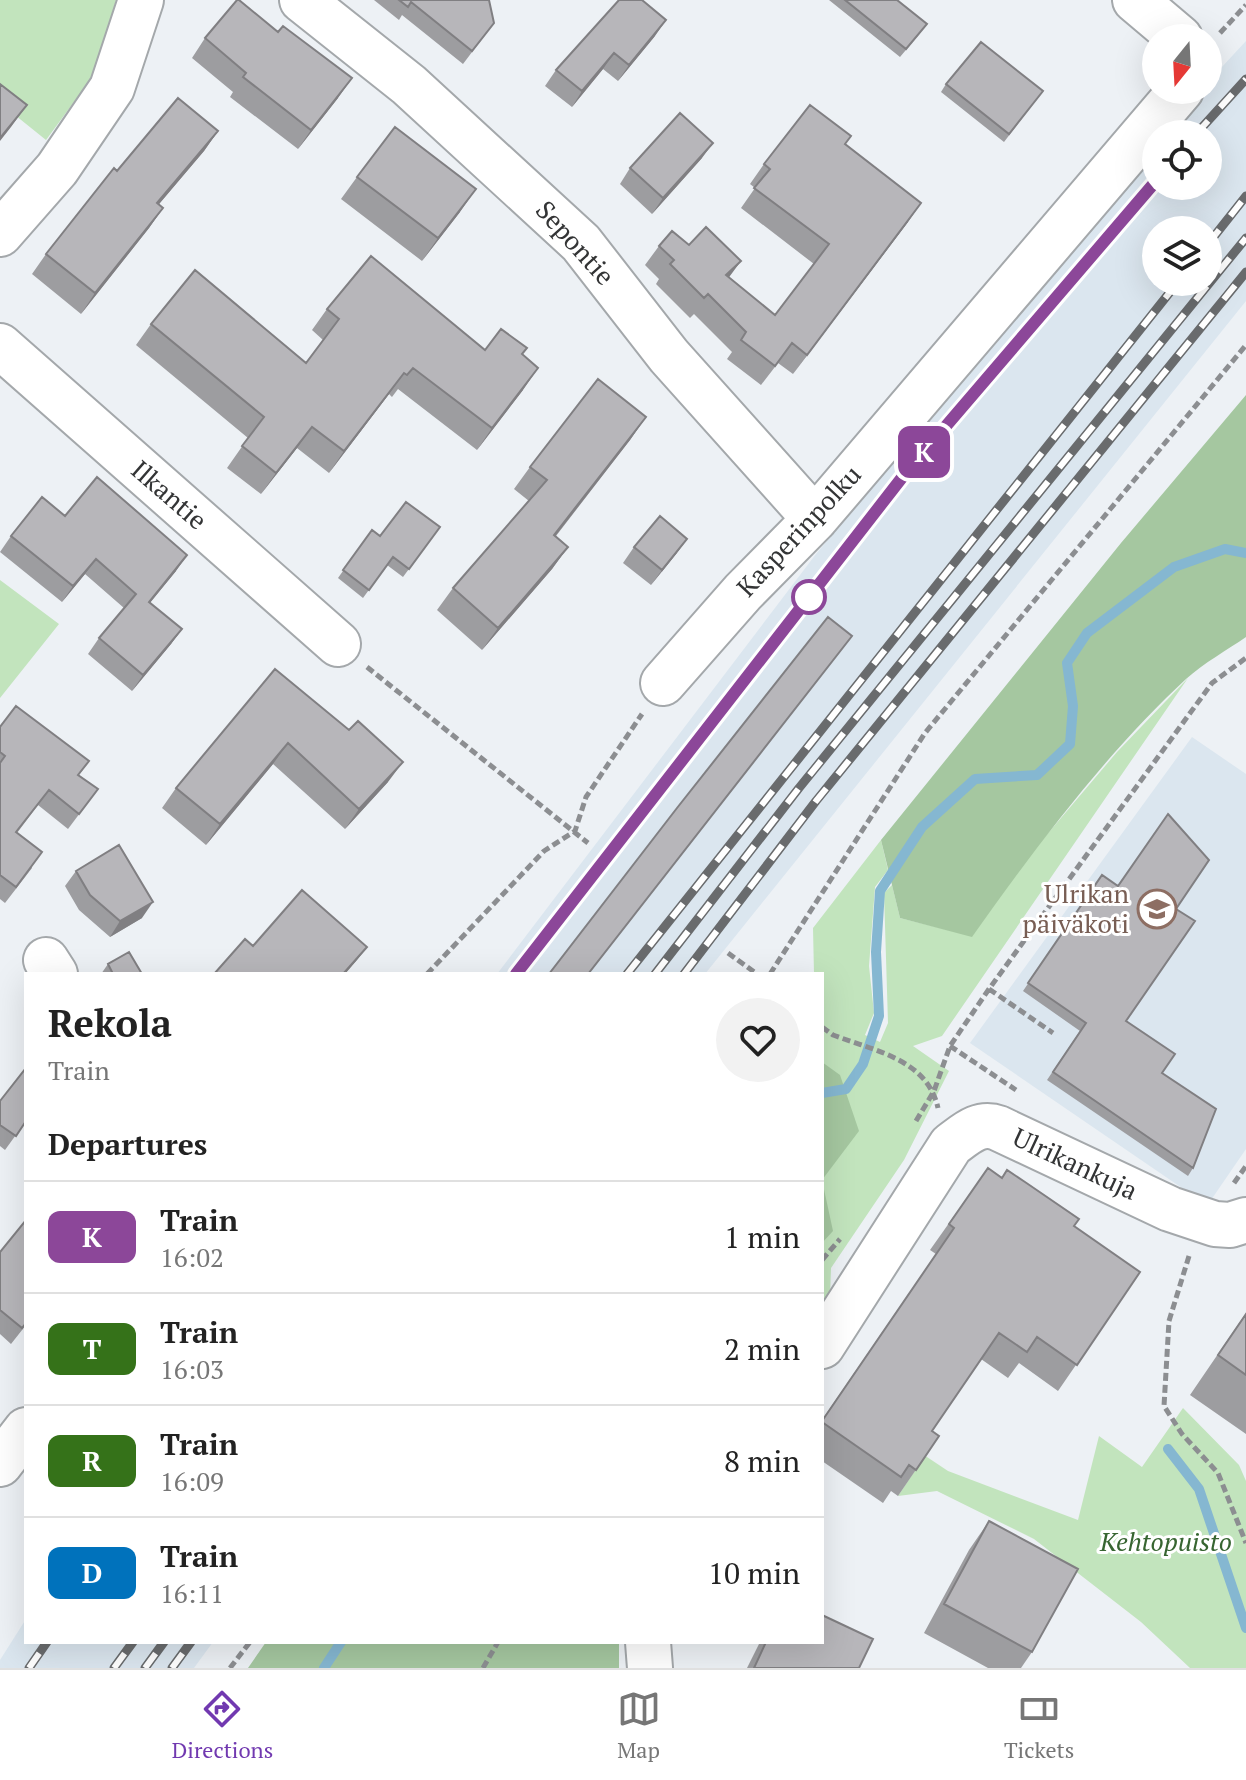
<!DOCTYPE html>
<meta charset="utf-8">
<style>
:root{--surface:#fff;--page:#f2f2f2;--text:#222;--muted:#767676;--line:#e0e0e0;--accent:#7139b0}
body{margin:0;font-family:"PT Serif",serif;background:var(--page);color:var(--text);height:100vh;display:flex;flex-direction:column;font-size:30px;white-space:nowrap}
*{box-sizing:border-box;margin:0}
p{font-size:26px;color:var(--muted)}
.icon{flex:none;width:44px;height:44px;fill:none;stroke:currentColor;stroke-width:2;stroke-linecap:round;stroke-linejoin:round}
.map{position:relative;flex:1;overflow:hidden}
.side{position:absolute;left:24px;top:972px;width:800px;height:672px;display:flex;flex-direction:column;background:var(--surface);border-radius:0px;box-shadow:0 8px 32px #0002}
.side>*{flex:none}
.badge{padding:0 16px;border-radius:12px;font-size:28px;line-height:52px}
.needle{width:52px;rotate:198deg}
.fabs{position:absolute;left:1142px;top:24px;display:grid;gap:16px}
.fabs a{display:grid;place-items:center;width:80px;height:80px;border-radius:50%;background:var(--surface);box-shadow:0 8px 32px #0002;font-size:40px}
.map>.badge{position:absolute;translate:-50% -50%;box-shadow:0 0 0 4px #fff}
h2{padding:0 24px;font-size:30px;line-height:72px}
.round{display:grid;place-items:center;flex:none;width:84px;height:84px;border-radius:42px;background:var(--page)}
.headline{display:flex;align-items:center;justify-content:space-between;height:136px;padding:0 24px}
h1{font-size:38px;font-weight:600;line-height:60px}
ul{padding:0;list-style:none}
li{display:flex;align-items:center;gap:24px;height:112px;padding:0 24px;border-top:2px solid var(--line)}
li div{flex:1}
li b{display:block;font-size:30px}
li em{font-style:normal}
li .badge{min-width:88px;font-weight:700;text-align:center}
.tabs{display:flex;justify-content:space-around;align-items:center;height:112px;border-top:2px solid var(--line);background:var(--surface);font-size:22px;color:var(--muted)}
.tabs a{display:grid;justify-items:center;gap:4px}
.tabs .current{color:var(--accent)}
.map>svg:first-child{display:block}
.built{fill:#dbe6ef;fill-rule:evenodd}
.green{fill:#c2e4bd}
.forest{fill:#a5c7a0}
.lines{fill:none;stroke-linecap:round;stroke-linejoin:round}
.stream{stroke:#85b7d1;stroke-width:10}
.minor-casing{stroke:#a4a8ab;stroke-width:48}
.path{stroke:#8c8e91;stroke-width:5;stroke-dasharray:8 4;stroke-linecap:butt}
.minor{stroke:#fff;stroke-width:44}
.rail-casing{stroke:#696b6d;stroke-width:9}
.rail{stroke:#fff;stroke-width:6;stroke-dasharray:18;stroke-linecap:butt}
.wall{fill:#9d9da0}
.shaded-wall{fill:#807f82}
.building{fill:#b7b6ba;stroke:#807f82;stroke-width:2}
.line-casing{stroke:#fff;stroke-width:18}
.line{stroke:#8c4799;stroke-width:12}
.stop-dot{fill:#fff;stroke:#8c4799;stroke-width:4}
.labels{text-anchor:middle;stroke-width:6;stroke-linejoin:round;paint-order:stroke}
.street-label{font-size:26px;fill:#333435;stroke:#fff}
.education-label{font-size:26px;fill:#785e54;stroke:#fff;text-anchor:end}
.park-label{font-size:26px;font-style:italic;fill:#376531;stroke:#fff}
</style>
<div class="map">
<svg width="1246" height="1668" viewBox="0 0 1246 1668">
<rect width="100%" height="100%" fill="#edf1f5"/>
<path class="built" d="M1246 41V301L705 974H497L816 554 1156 145V186H1208V134H1165L1201 90H1208V82ZM1156 230H1208V282H1156Z
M1192 737 1246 774V1149L1211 1200 1182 1188 970 1043Z
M26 1619V1642H213L194 1668H0V1660Z"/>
<path class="green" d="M0 0H116L96 72 46 140 0 103Z
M0 580 59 624 0 698Z
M1188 678 942 1036 913 1046 949 1071 904 1160 831 1268 830 1297 822 1309V974H814L813 928 881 840 888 870 875 887 869 966 874 1013 865 1035 880 1042 888 1023 884 893 892 885 900 918 972 936 1027 858 1117 752Z
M1183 1408 1239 1465 1246 1481V1668H1190L1141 1622 1034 1539 937 1491 898 1496 920 1463 918 1451 948 1471 1078 1520 1099 1436 1142 1467Z"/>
<path class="forest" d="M1246 395V637C1227 650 1204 663 1186 679 1106 753 1035 848 972 937L900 918 881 840 1121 543Z
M822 1062 840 1075 859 1131 822 1180 833 1231 822 1243Z
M266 1642H619V1668H248Z"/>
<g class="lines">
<path class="stream" d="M822 1093 846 1089 863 1064 879 1016 876 952 880 891 922 827 975 779 1037 775 1070 744 1073 706 1067 663 1087 633 1174 567 1225 549 1246 553
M1168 1449 1199 1489 1246 1628
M324 1668 341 1642"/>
<defs>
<path id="minor" d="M302 0 409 85 581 243 669 356 815 519
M1135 0 1180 38
M0 234 57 169 112 88 141 0
M0 346 338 644
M663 683 743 592 815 519 1181 90
M46 960 55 974
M822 1346 951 1145C966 1134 979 1121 998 1128L1170 1209 1215 1224 1230 1225 1246 1220
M0 1464 26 1430
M648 1642 650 1668"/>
</defs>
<use href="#minor" class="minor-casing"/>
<path class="path" d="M1220 33 1246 5
M367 667 588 843
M728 953 757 974
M427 974 544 851 575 831 586 797 642 714
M770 974 925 733 1246 345
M989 989 1053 1033
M822 1027 833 1035C875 1051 927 1059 938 1108
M950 1046 1016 1090
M916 1121 934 1091 950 1046 989 989 1212 683 1246 658
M1234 1183 1246 1166
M1189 1256 1169 1321 1164 1406 1182 1434 1218 1473 1246 1543
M822 1260 840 1239
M230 1668 250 1642
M483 1668 498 1642"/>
<use href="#minor" class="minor"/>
<defs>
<path id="rail" d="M1196 134 1246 79
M1208 244 1246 196
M516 974 904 475 1156 181
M627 974 1178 282
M655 974 799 788 1246 238
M684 974 816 801 1246 272
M29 1668 47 1642
M114 1668 133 1642
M145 1668 164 1642
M172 1668 191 1642"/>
</defs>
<use href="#rail" class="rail-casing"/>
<use href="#rail" class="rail"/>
</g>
<path class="wall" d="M374 0H489L494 23 463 64 402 15 399 20Z
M829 0H897L921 32 900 57Z
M655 36 618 81 603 69 572 107 545 86 556 70Z
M205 38 338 98 298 149 230 97 233 92 192 58Z
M946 84 1043 91 1004 142 941 92Z
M218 131 204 151 159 204 163 208 149 228 81 314 32 274 46 254 117 171Z
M845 144 908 222 793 374 778 363 761 385 727 359 732 352 694 314 690 318 656 284 659 279 645 265 659 246 729 277 775 315 814 264 741 208 755 188 750 184 764 164Z
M702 158 652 214 620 184 630 168Z
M357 177 460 212 422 261 341 199Z
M327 309 485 350 527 348 522 354 523 390 477 450 398 389 392 397 389 394 329 473 297 448 261 494 227 468 248 438 136 345 151 324 306 363 323 340 312 330Z
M646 417 630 440 556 536 568 547 552 569 482 650 437 610 453 588 529 501 514 489 530 467Z
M65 516 176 571 150 603 182 629 171 644 132 691 88 654 99 638 124 608 85 574 62 602 0 552 11 536Z
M440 527 403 577 387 565 363 598 338 578 372 530 380 536Z
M687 539 676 554 651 585 623 563 634 547Z
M275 669 388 782 345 829 273 764 206 845 162 808 176 788Z
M0 727 89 761 79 775 98 789 68 829 38 805 17 833 32 868 5 903 0 899Z
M76 871 142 918 110 937 79 910 65 886Z
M1102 875 1118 886 1176 909 1126 1021 1162 1073 1193 1168 1188 1176 1047 1080 1080 1031 1023 991Z
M108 964 142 974H101Z
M0 1101 26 1121 5 1150 0 1146Z
M988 1168 1140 1272 1058 1391 1019 1363 1008 1378 981 1359 932 1431 939 1436 898 1496 891 1491 883 1503 822 1461V1420L936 1254 930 1250Z
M0 1252 26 1325 11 1344 0 1334Z
M1246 1313V1434L1190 1395Z
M989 1521 1032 1652 1021 1668H988L924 1633 969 1550Z
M760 1642H822L859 1668H747Z"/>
<path class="shaded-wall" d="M666 20 655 36 618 81 629 65Z
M614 53 603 69 572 107 582 91Z
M352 78 338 98 298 149 311 130Z
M27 105 11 127 0 141V138Z
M218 131 204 151 143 223 157 203Z
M713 143 702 158 652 214 663 198Z
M476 189 460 212 422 261 438 238Z
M921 203 908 222 793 374 807 355Z
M163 208 149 228 81 314 95 293Z
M741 261 727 280 726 275Z
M538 368 523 390 477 450 492 428Z
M404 373 389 394 329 473 344 451Z
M646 417 630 440 539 557 554 535Z
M312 427 297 448 261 494 276 473Z
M687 539 676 554 651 585 662 570Z
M568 547 552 569 482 650 498 628Z
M187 555 176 571 138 617 149 602Z
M96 559 85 574 62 602 73 586Z
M182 629 171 644 132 691 143 675Z
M288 743 273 764 206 845 220 824Z
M403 762 388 782 345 829 359 809Z
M153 902 142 918 110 937 120 921Z
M367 947 357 960 345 974H343Z"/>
<path class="building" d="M237 0H239L278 32 283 26 352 78 311 130 243 77 246 73 205 38Z
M399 0H489L494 23 472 51 411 2 408 7Z
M619 0H642L666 20 629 65 614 53 582 91 556 70Z
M845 0H897L927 24 906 49Z
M981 42 1043 91 1009 134 946 84Z
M0 84 27 105 0 138Z
M178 98 218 131 157 203 163 208 95 293 46 254 114 168 117 171Z
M810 105 851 136 845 144 921 203 807 355 792 343 775 366 741 340 746 332 708 294 704 298 670 264 674 260 659 246 672 231 689 245 706 227 741 261 726 275 775 315 829 244 754 188 770 169 764 164Z
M680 113 713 143 663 198 630 168Z
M395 127 476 189 438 238 357 177Z
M371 256 485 350 501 329 527 348 522 354 538 368 492 428 413 368 407 375 404 373 344 451 312 427 276 473 242 446 264 417 151 324 195 270 306 363 339 319 327 309Z
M598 379 646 417 554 535 568 547 498 628 453 588 547 480 530 467Z
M97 477 187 555 149 602 182 629 143 675 99 638 136 594 96 559 73 586 11 536 42 497 65 516Z
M406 502 440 527 409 569 393 557 369 590 343 570 372 530 380 536Z
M660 516 687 539 662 570 634 547Z
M828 617 852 636 588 974H549L677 808Z
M275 669 349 730 358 721 403 762 359 809 288 743 220 824 176 788Z
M16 706 89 761 78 775 98 789 79 814 49 790 16 832 42 852 16 887 0 875V763L5 756 0 752V727Z
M1168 814 1209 860 1176 909 1195 921 1126 1021 1175 1054 1162 1073 1216 1109 1193 1168 1053 1072 1086 1023 1028 983 1102 875 1118 886Z
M119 845 153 902 120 921 90 895 76 871Z
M302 890 367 947 343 974H214L245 939 253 946Z
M129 952 142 974H113L108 964Z
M26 1068V1121L16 1136 0 1125V1101Z
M988 1168 1002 1178 1007 1170 1025 1182 1079 1219 1074 1226 1140 1272 1077 1365 1037 1337 1027 1352 999 1333 932 1431 939 1436 916 1470 909 1465 901 1477 822 1422V1421L954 1228 949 1224Z
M26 1220V1323L22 1328 0 1310V1252Z
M1246 1314V1375L1218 1355Z
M989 1521 1078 1569 1032 1652 944 1604Z
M822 1615 873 1639 859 1668H754L766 1642H822Z"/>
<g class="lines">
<defs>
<path id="line" d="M516 974 904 475 1156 181"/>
</defs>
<use href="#line" class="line-casing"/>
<use href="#line" class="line"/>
</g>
<defs>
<symbol id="school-ring" viewBox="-11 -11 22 22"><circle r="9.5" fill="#fff" stroke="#8d6e63" stroke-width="1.5"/><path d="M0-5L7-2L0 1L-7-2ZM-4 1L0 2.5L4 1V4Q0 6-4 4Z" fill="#8d6e63"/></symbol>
</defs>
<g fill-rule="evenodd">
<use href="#school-ring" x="1135" y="887" width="44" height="44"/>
</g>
<circle class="stop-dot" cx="809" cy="597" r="16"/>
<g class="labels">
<g class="street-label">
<text transform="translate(575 243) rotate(48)" y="9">Sepontie</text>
<text transform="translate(169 495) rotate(41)" y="9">Ilkantie</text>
<text transform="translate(799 531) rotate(-47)" y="9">Kasperinpolku</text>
<text transform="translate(1075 1164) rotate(25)" y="9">Ulrikankuja</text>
</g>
<g class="education-label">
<text x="1129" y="903">Ulrikan<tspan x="1129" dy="30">päiväkoti</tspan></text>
</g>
<g class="park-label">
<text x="1166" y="1551">Kehtopuisto</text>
</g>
</g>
</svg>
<div class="fabs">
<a><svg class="needle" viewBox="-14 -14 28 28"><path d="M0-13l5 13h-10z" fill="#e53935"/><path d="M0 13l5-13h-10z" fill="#767676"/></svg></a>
<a><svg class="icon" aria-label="locate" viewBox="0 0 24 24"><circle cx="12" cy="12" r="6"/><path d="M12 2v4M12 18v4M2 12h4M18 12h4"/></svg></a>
<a><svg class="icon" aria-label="layers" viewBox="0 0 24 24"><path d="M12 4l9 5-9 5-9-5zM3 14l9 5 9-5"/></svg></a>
</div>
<b class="badge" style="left:924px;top:452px;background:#8c4799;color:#fff">K</b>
<section class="side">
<div class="headline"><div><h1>Rekola</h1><p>Train</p></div><a class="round"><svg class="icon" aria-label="heart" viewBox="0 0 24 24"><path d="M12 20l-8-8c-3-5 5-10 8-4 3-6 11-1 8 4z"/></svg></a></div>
<h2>Departures</h2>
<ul>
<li><span class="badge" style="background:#8c4799;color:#fff">K</span><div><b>Train</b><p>16:02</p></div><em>1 min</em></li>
<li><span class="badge" style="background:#357219;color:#fff">T</span><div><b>Train</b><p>16:03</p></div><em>2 min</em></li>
<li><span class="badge" style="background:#357219;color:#fff">R</span><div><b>Train</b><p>16:09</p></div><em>8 min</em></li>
<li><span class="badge" style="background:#0072bc;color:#fff">D</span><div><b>Train</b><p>16:11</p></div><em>10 min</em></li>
</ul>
</section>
</div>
<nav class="tabs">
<a class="current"><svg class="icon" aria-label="directions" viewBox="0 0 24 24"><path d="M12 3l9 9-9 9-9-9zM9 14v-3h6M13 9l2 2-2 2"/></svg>Directions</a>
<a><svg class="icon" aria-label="map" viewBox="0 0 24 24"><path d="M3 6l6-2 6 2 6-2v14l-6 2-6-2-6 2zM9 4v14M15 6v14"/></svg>Map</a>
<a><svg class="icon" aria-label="tickets" viewBox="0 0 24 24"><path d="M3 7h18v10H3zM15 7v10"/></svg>Tickets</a>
</nav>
